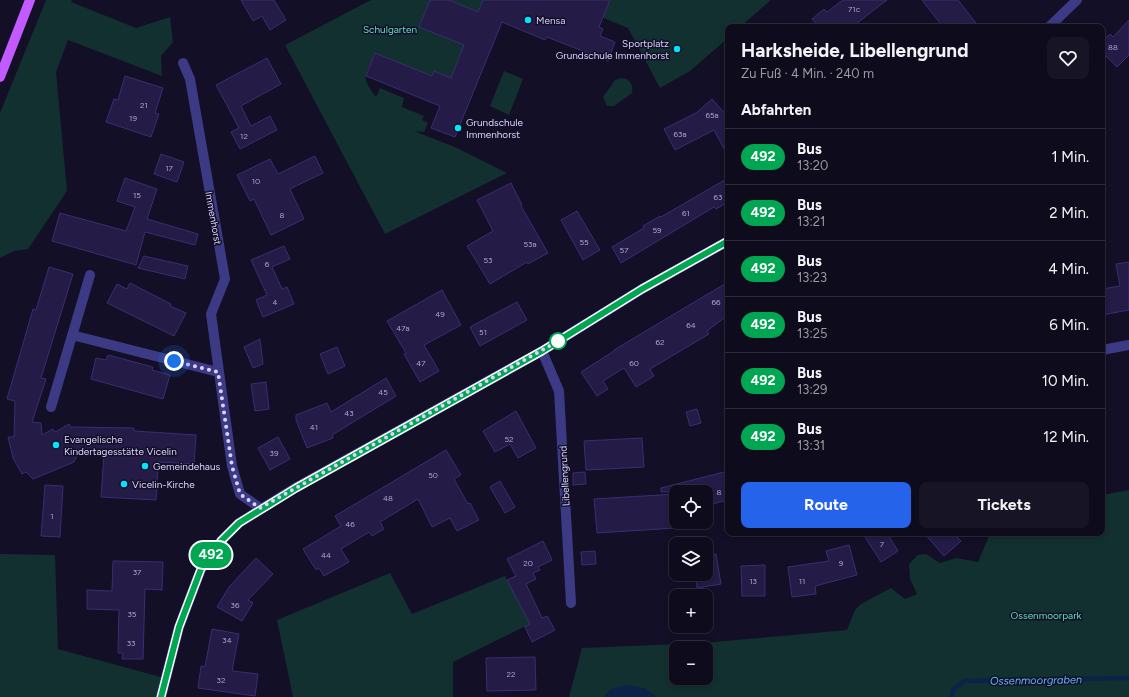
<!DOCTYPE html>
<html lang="de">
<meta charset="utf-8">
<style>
:root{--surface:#0e0b1c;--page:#171425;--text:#f1f3f6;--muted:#9b9ba3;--line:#2e2b3b;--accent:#2563eb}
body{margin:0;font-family:Figtree,sans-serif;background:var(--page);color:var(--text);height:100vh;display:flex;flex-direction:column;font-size:15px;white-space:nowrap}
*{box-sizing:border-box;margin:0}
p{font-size:13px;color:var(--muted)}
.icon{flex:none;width:22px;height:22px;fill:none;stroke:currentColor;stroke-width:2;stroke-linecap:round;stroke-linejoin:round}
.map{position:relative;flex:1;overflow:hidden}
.sheet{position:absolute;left:725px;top:24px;width:380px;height:512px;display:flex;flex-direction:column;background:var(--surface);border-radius:8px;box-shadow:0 2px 6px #0003,0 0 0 1px var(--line)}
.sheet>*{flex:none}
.badge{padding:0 8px;border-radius:13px;font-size:14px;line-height:26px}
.controls{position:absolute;left:669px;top:485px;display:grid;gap:8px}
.controls a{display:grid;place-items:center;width:44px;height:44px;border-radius:8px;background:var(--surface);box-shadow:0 2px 6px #0003,0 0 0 1px var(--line);font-size:20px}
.you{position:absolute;width:20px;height:20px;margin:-10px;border:3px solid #fff;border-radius:50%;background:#1a73e8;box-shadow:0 0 0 6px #1a73e833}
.map>.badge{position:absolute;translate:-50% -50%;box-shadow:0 0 0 2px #fff}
h2{padding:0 16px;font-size:15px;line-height:36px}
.round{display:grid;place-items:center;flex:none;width:42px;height:42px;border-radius:8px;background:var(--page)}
.overview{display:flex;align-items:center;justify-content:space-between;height:68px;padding:0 16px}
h1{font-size:19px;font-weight:700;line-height:30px}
.button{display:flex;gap:8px;margin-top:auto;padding:8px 16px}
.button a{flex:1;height:46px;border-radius:8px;background:var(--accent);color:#fff;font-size:16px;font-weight:700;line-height:46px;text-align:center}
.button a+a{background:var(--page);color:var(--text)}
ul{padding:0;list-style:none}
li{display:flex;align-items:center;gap:12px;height:56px;padding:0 16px;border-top:1px solid var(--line)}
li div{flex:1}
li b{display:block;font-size:15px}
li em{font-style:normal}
li .badge{min-width:44px;font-weight:700;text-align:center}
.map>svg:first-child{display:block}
.green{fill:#12302f;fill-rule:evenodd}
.water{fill:#0c2248}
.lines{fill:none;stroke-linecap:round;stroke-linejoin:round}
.stream{stroke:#0c2248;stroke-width:4.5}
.building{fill:#241b47;stroke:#3b2d73}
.minor{stroke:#3d3a85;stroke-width:10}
.primary{stroke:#c25bff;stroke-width:10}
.line-casing{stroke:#fff;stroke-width:9}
.line{stroke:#00a651;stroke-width:6}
.walk{stroke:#d9d4ff;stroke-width:4;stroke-dasharray:0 7.2}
.poi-dot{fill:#00e5ff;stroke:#130f26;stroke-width:1.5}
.stop-dot{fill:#fff;stroke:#00a651;stroke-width:2}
.labels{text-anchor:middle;stroke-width:3;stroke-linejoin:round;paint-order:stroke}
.number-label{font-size:8px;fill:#aca6d1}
.poi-label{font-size:10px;fill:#d9d4ff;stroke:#130f26;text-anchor:start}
.park-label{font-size:10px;fill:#5fe0c0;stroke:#130f26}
.street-label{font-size:10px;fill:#d9d4ff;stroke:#130f26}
.water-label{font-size:11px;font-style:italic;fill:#62b6ff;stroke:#130f26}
</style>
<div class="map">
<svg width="1129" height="697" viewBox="0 0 1129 697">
<rect width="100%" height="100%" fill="#130f26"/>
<path class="green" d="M46 0H72L71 2 136 28 170 17 173 42 161 56 162 76 68 40 56 72 67 191 28 249 14 251 0 258V113Z
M371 0H430L419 27 464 45 451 78 434 71 432 76 375 54C365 78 360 75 376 97L380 88 404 98 402 107 424 116 422 120 428 123 424 132 414 131 457 148 507 173 385 234 285 45Z
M449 0H486L481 4 478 12Z
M559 0H771L740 27H728V38L690 71 660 88 628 28Z
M504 71 523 79 509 115 490 106Z
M622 78 627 79C632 84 633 86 632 93L614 106H607L603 97 615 80Z
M1129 490V697H656L644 688 611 689 604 697H569L582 648 703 643 847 630 855 610 861 604 891 588 905 599 917 594 910 579 909 564 918 555 926 554 940 563 956 558 978 562 989 536 988 533H1102V495ZM676 648H706V678H676Z
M0 554 55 555 58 649 168 679 164 697H0Z
M390 573 412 614 505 576 530 624 453 662V697H293L277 620Z"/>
<path class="water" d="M628 685 644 688 656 697H604L611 689Z"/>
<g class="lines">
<path class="stream" d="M951 697 954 689 964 681 1129 678"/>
</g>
<path class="building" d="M241 0H274L286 20 270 30 262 16 253 21Z
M430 0H449L478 12 483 0H610L599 27 603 29 600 36 615 42 608 61 547 37 545 40 502 22 455 137 431 128 440 106 366 76 375 53 432 76 434 71 451 78 464 45 419 27Z
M843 0H887L852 27H819L812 19 824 9 827 12Z
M922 0H958L979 27H943Z
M1129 20V55L1117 67 1102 52V41L1110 34 1113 37Z
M267 58 281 84 241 106 251 126 270 116 277 130 240 149 231 132 239 128 216 85Z
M125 76 163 88 155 113 159 114 151 137 106 122 114 99 118 100Z
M712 99 728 117V156L714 130 675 150 664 129 696 113Z
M161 154 184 162 177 182 154 174Z
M315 156 323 173 290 189 304 219 271 235 254 199 250 201 237 175 270 159 278 174Z
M125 178 157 189 147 219 198 234 195 245 145 232 136 265 52 241 60 213 126 231 135 207 117 201Z
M728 178V202L716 209 714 207 621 263 612 247 644 228 643 226 660 216 661 217Z
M511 183 522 205 521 206 548 253 528 264 527 262 490 284 467 246 493 231 477 200Z
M577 211 600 250 583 260 561 220Z
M284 246 290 259 272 267 282 289 287 287 294 304 263 317 256 300 267 295 251 260Z
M144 256 188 266 185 279 138 268Z
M1129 262V310L1102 315V289L1120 286 1116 264Z
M49 267 73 274 41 378 46 379 32 422 41 423 42 435 53 429 55 432 69 424 71 427 134 428V431L196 435 194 464 158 462 156 500 101 497 104 455 78 454 74 462 33 479 26 472 22 474 13 458 8 437H14L15 401 7 399 33 309 36 310Z
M728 282V315L707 331 709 334 650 369 654 376 636 387 624 368 603 381 608 389 597 396 581 372 614 351V350Z
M130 283 171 304 170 306 186 313 174 336 107 303 117 284 127 289Z
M442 290 461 325 424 345 439 371 420 382 404 354 406 353 387 321Z
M517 302 527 320 480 346 470 327Z
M260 339 263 364 253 368 244 347Z
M337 347 345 366 328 374 320 354Z
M108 355 153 367 152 370 170 375 163 399 91 379 96 358 106 360Z
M386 378 396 396 332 435 333 438 307 448 296 420V415L327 403 331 412Z
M266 382 269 409 255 411 251 384Z
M697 409 701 423 690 426 686 412Z
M516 411 536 448 518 458 510 444 495 452 483 431Z
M278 437 290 459 270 470 258 448Z
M642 438 644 467 586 470 584 441Z
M446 450 461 475 454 479 468 504 470 503 479 520 457 531 450 518 432 527 418 499 380 522 384 529 372 536 369 532 341 549 349 562 324 576 319 568 316 570 303 549 341 526 335 516Z
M728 471V500L712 504 709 492H661V488Z
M585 472 586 484 573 485V473Z
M500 481 515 507 505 513 490 487Z
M45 485 63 486 60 537 41 536Z
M676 494V528L597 533 594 499Z
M872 533H887L898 551 881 562 865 537Z
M924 533H953L961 541 944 556Z
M543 541 552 560 538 567 540 570 533 573 536 579 526 584 542 618 547 616 555 630 532 642 525 627 530 624 507 580 516 576 507 559Z
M849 545 857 575 815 586 816 594 792 597 788 567 829 561 826 551Z
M595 551 596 564 582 565 581 552Z
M716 554 721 584 697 588 696 574H706V555Z
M256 558 273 574 248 600 253 603 242 621 217 607 229 587Z
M113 561 163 562 162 590 145 589 143 659H122L123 653H118L119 610 87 609V590L112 591Z
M765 565V596H742L741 566Z
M212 629 239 634 232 671 258 674 255 696 198 688 201 666 205 667Z
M535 657 536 690 487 691 486 658Z"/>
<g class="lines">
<path class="minor" d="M1049 27 1077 0
M183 63 190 79 225 279 211 314 232 466 240 494 260 508
M72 335 218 372
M1102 350 1129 345
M542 351 559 391 571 603
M51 407 90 275
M161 697 179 627 201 569 221 541 239 523 295 488 542 351 642 289 728 241"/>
<path class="primary" d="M0 77 30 0"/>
</g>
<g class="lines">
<defs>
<path id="line" d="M161 697 179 627 201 569 221 541 239 523 296 488 542 351 642 289 728 241"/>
</defs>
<use href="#line" class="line-casing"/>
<use href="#line" class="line"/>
<path class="walk" d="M174 361 218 372 232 466 240 494 260 508 560 340 558 341"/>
</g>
<g class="poi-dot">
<circle cx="528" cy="20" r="4"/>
<circle cx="677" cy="49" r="4"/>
<circle cx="458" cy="128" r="4"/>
<circle cx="56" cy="445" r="4"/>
<circle cx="145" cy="466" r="4"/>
<circle cx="124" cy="484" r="4"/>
</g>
<circle class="stop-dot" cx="558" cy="341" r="8"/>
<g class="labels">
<g class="number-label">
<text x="854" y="12">71c</text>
<text x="1113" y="50">88</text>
<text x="144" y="108">21</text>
<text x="712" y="118">65a</text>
<text x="133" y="121">19</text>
<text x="680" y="137">63a</text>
<text x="244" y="139">12</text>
<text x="169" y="171">17</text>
<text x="256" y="184">10</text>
<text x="137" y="198">15</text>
<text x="718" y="200">63</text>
<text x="686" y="216">61</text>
<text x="282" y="218">8</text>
<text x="657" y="233">59</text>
<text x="584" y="245">55</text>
<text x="530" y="247">53a</text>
<text x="624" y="253">57</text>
<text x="488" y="263">53</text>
<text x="267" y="267">6</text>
<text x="275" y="305">4</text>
<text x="716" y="305">66</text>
<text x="440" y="317">49</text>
<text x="691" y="328">64</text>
<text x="403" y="331">47a</text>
<text x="483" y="335">51</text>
<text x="660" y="345">62</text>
<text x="421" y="366">47</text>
<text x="634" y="366">60</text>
<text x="383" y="395">45</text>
<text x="349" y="416">43</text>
<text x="314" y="430">41</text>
<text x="509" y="442">52</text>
<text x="274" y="456">39</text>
<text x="433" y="478">50</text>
<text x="719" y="495">8</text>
<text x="388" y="501">48</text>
<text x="52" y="519">1</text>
<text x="350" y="527">46</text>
<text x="882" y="547">7</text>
<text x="326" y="558">44</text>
<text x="528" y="566">20</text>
<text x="841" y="566">9</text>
<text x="137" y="575">37</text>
<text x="753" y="584">13</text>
<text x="802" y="584">11</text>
<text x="235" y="608">36</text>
<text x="132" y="617">35</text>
<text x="227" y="643">34</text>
<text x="131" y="646">33</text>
<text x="511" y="677">22</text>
<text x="221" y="683">32</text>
</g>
<g class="poi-label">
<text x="536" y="24">Mensa</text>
<text x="669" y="47" text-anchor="end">Sportplatz<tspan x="669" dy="12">Grundschule Immenhorst</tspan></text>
<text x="466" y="126">Grundschule<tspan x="466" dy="12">Immenhorst</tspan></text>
<text x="64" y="443">Evangelische<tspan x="64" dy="12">Kindertagesstätte Vicelin</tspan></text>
<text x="153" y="470">Gemeindehaus</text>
<text x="132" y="488">Vicelin-Kirche</text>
</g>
<g class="park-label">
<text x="390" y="33">Schulgarten</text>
<text x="1046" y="619">Ossenmoorpark</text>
</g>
<g class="street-label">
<text transform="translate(214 218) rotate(80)" y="4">Immenhorst</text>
<text transform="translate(564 476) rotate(-93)" y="4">Libellengrund</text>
</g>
<g class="water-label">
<text transform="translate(1036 680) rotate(-1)" y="4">Ossenmoorgraben</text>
</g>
</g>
</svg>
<div class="controls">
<a><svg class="icon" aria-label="locate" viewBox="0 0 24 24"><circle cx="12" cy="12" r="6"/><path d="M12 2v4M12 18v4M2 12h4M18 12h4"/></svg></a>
<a><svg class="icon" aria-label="layers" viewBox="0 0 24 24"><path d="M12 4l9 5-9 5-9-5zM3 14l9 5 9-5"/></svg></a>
<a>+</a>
<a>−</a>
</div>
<div class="you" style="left:174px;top:361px"></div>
<b class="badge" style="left:211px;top:555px;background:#00a651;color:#fff">492</b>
<section class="sheet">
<div class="overview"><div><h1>Harksheide, Libellengrund</h1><p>Zu Fuß · 4 Min. · 240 m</p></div><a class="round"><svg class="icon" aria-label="heart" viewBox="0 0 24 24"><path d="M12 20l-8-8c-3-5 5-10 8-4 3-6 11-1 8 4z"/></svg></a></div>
<h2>Abfahrten</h2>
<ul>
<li><span class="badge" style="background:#00a651;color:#fff">492</span><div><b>Bus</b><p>13:20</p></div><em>1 Min.</em></li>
<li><span class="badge" style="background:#00a651;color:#fff">492</span><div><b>Bus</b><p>13:21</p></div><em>2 Min.</em></li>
<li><span class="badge" style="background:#00a651;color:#fff">492</span><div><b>Bus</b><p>13:23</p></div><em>4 Min.</em></li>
<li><span class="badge" style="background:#00a651;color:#fff">492</span><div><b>Bus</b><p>13:25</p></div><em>6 Min.</em></li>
<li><span class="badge" style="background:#00a651;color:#fff">492</span><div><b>Bus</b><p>13:29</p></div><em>10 Min.</em></li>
<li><span class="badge" style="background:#00a651;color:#fff">492</span><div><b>Bus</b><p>13:31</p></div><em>12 Min.</em></li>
</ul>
<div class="button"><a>Route</a><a>Tickets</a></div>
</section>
</div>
